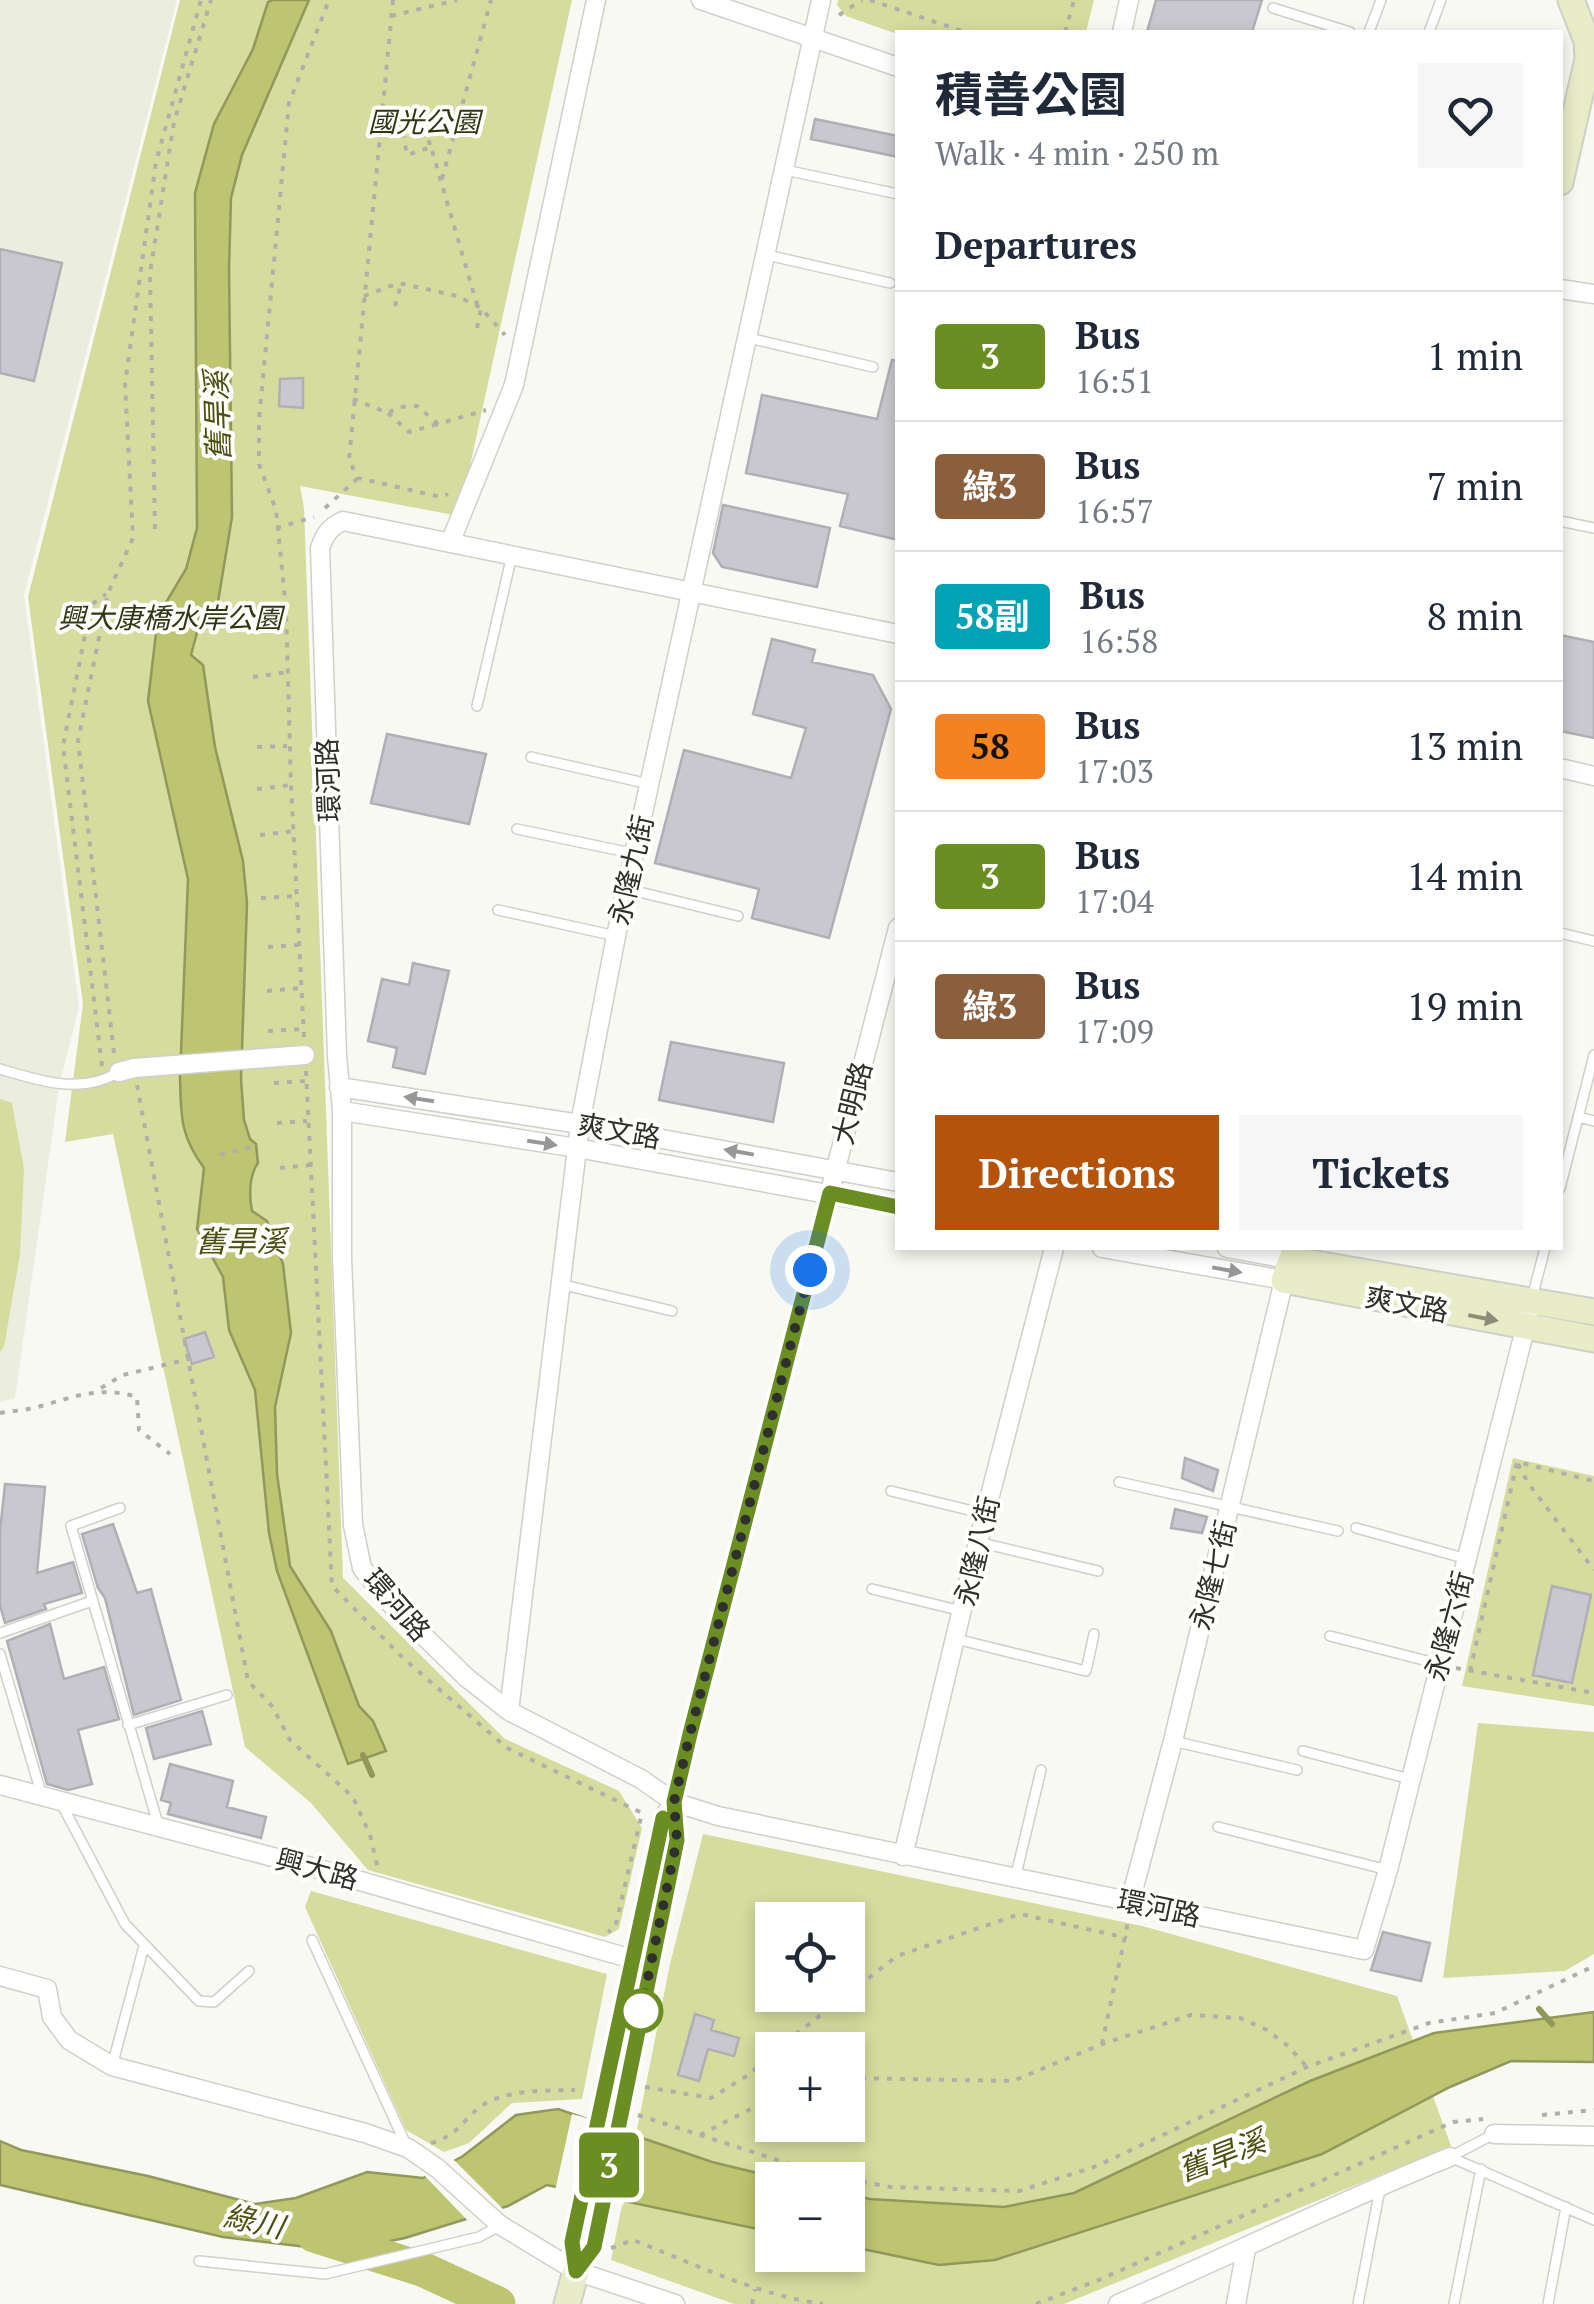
<!DOCTYPE html>
<meta charset="utf-8">
<style>
:root{--surface:#fff;--page:#f6f6f7;--text:#1f2937;--muted:#747a83;--line:#e0e1e3;--accent:#b45309}
body{margin:0;font-family:"PT Serif","Noto Sans TC",serif;background:var(--page);color:var(--text);height:100vh;display:flex;flex-direction:column;font-size:38px;white-space:nowrap}
*{box-sizing:border-box;margin:0}
p{font-size:32px;color:var(--muted)}
.icon{flex:none;width:55px;height:55px;fill:none;stroke:currentColor;stroke-width:2;stroke-linecap:round;stroke-linejoin:round}
.map{position:relative;flex:1;overflow:hidden}
.sheet{position:absolute;left:895px;top:30px;width:668px;height:1220px;display:flex;flex-direction:column;background:var(--surface);border-radius:0px;box-shadow:0 5px 15px #0003}
.sheet>*{flex:none}
.badge{padding:0 20px;border-radius:8px;font-size:35px;line-height:65px}
.fabs{position:absolute;left:755px;top:1902px;display:grid;gap:20px}
.fabs a{display:grid;place-items:center;width:110px;height:110px;border-radius:0px;background:var(--surface);box-shadow:0 5px 15px #0003;font-size:50px}
.you{position:absolute;width:50px;height:50px;margin:-25px;border:8px solid #fff;border-radius:50%;background:#1a73e8;box-shadow:0 0 0 15px #1a73e833}
.map>.badge{position:absolute;translate:-50% -50%;box-shadow:0 0 0 5px #fff}
h2{padding:0 40px;font-size:38px;line-height:90px}
.round{display:grid;place-items:center;flex:none;width:105px;height:105px;border-radius:0px;background:var(--page)}
.overview{display:flex;align-items:center;justify-content:space-between;height:170px;padding:0 40px}
h1{font-size:48px;font-weight:700;line-height:75px}
.cta{display:flex;gap:20px;margin-top:auto;padding:20px 40px}
.cta a{flex:1;height:115px;border-radius:0px;background:var(--accent);color:#fff;font-size:40px;font-weight:700;line-height:115px;text-align:center}
.cta a+a{background:var(--page);color:var(--text)}
ul{padding:0;list-style:none}
li{display:flex;align-items:center;gap:30px;height:130px;padding:0 40px;border-top:2px solid var(--line)}
li div{flex:1}
li b{display:block;font-size:38px}
li em{font-style:normal}
li .badge{min-width:110px;font-weight:700;text-align:center}
.map>svg:first-child{display:block}
.built{fill:#ebeddf}
.green{fill:#d5dc9e;fill-rule:evenodd}
.water{fill:#bdc570;stroke:#92985c;stroke-width:2.5}
.pier{fill:#f8f9f2}
.lines{fill:none;stroke-linecap:round;stroke-linejoin:round}
.stream{stroke:#92985c;stroke-width:6}
.river{stroke:#bdc570;stroke-width:35}
.building{fill:#c9c8ce;stroke:#b0afb5;stroke-width:2.5}
.lane-casing{stroke:#cfd0c9;stroke-width:12}
.street-casing{stroke:#cfd0c9;stroke-width:21}
.secondary-casing{stroke:#cfd0c9;stroke-width:29}
.path{stroke:#afb0aa;stroke-width:4;stroke-dasharray:5 8;stroke-linecap:butt}
.lane{stroke:#fff;stroke-width:9}
.street{stroke:#fff;stroke-width:18}
.secondary{stroke:#e8ecc7;stroke-width:25}
.oneway{fill:#979896}
.oneway2{fill:#8c8e7a}
.line-casing{stroke:#fff;stroke-width:22}
.line{stroke:#6b8e23;stroke-width:15}
.walk{stroke:#2f302d;stroke-width:10;stroke-dasharray:0 18}
.stop-dot{fill:#fff;stroke:#6b8e23;stroke-width:5}
.labels{text-anchor:middle;stroke-width:8;stroke-linejoin:round;paint-order:stroke}
.park-label{font-size:28px;font-style:italic;fill:#333612;stroke:#fffffe}
.street-label{font-size:28px;fill:#2f302d;stroke:#fffffe}
.water-label{font-size:30px;font-style:italic;fill:#4c5010;stroke:#fffffe}
</style>
<div class="map">
<svg width="1594" height="2304" viewBox="0 0 1594 2304">
<rect width="100%" height="100%" fill="#f8f9f2"/>
<path class="built" d="M0 0H177L24 595 79 1007 59 1087 15 1398 0 1402Z"/>
<path class="green" d="M180 0H572L459 516 300 486 304 508 343 1578 505 1739 619 1791 642 1828 619 1929 605 1937 368 1870 311 1803 245 1747 113 1134 65 1142 83 1004 28 597Z
M838 0H1094L1086 32 897 34 846 16 837 5Z
M0 1099 12 1103 24 1169 20 1254 4 1347 0 1352Z
M1513 1458 1594 1476V1706L1462 1686Z
M1478 1723 1594 1732V1954L1565 1971 1443 1978Z
M703 1834 1142 1926 1397 1996 1451 2146 1064 2304H734L611 2260 670 1964ZM772 1920H848V1995H772ZM772 2050H848V2125H772ZM772 2180H848V2255H772Z
M311 1891 607 1974 582 2099 512 2103 469 2143 444 2152 406 2130 305 1907Z"/>
<path class="water" d="M273 0H309L242 155 231 198 229 269 232 517 216 614 199 625 191 655 203 665 215 747 243 861 247 903 241 1079 244 1120 250 1139 256 1144 258 1163C249 1175 249 1196 252 1211L267 1221 283 1264 291 1333 275 1407 277 1474 290 1566 331 1631 359 1706 373 1721 386 1751 348 1764 277 1571 269 1533 255 1390 229 1330 223 1277 197 1229 204 1168C180 1136 181 1116 180 1077L188 879 148 701 158 616 186 569 197 528 195 193 214 124 253 49 268 2Z
M1594 2012V2062L1511 2061 1450 2087 1322 2154 995 2260 939 2265 848 2246V2194L870 2199 1004 2207 1074 2193 1310 2081 1434 2033Z
M558 2109 712 2162 786 2180H772V2232L547 2185 508 2206 405 2238 341 2251 223 2237 0 2185V2141L21 2150 148 2176 255 2204 296 2198 367 2172 423 2178 463 2156 516 2115Z"/>
<path class="pier" d="M572 2114 639 2132 623 2206 555 2191Z
M453 2159 506 2212 470 2223 422 2173Z"/>
<g class="lines">
<path class="stream" d="M363 1755 372 1775
M1539 2009 1552 2024"/>
<path class="river" d="M314 2235 422 2269 498 2304"/>
</g>
<path class="building" d="M1156 0H1262L1252 32H1147Z
M815 119 898 136V157L811 139Z
M0 249 62 263 34 381 0 373Z
M892 360 898 361V540L840 526 848 494 746 473 762 395 877 419Z
M303 378V408L279 406 280 379Z
M723 505 830 528 817 587 722 567 713 553Z
M1560 635 1594 642V738L1560 731Z
M772 639 815 650 812 662 873 675 891 709 829 938 752 918 759 889 655 863 684 750 791 778 806 728 753 714Z
M387 734 486 754 469 824 371 803Z
M413 963 449 971 425 1074 393 1067 397 1048 368 1041 382 979 409 985Z
M671 1042 784 1063 773 1122 659 1100Z
M205 1332 214 1357 192 1364 184 1339Z
M1185 1458 1218 1470 1213 1491 1182 1478Z
M5 1484 45 1487 37 1573 73 1562 82 1593 44 1604 46 1609 5 1623 0 1605V1531Z
M1175 1509 1207 1517 1202 1533 1171 1528Z
M113 1524 137 1593 151 1589 181 1700 134 1715 105 1598 98 1588 82 1534Z
M1552 1586 1591 1595 1572 1683 1533 1675Z
M50 1624 64 1679 104 1667 119 1719 78 1730 92 1784 68 1790 47 1784 7 1641Z
M202 1711 211 1744 154 1759 146 1728Z
M170 1764 233 1781 227 1807 266 1817 261 1838 168 1814 171 1803 161 1800Z
M1383 1932 1430 1943 1421 1981 1371 1970Z
M695 2014 714 2020 711 2030 739 2038 734 2056 708 2049 699 2081 678 2075Z"/>
<g class="lines">
<defs>
<path id="lane" d="M1273 8 1350 32
M1369 32 1381 0
M1429 32 1441 0
M785 170 898 194
M767 255 890 283
M749 338 873 367
M1560 521 1594 528
M477 706 512 555
M531 757 649 784
M517 829 636 854
M627 889 738 916
M498 910 616 936
M1560 933 1594 941
M0 1069C40 1081 81 1095 119 1072
M1578 1117 1594 1121
M1560 1188 1594 1055
M560 1284 672 1311
M1532 1298 1545 1248
M1119 1482 1338 1531
M891 1491 985 1514
M120 1508 71 1526 158 1824
M1356 1528 1467 1559
M978 1542 1098 1571
M872 1589 962 1611
M0 1633 92 1601
M1330 1636 1439 1664
M956 1639 1086 1671 1094 1634
M0 1654 42 1796
M128 1725 227 1695
M1173 1741 1297 1770
M1303 1751 1410 1779
M61 1803 125 1924 199 2001 214 2002 249 1971
M1218 1827 1388 1870
M1015 1879 1041 1770
M312 1940 407 2147
M112 2066 144 1946
M1450 2157 1594 2220
M1450 2157 1494 2134
M199 2261 325 2274 479 2237 499 2226
M1358 2304 1380 2189
M1454 2304 1481 2169
M1548 2304 1566 2207"/>
<path id="street" d="M701 0 898 67
M1122 32 1129 0
M1560 289 1594 294
M450 543 514 385 596 0
M898 634 343 521C330 527 325 534 320 548L337 1056 342 1111V1258L353 1525 362 1568 390 1603 467 1678 509 1711 641 1779 674 1802 718 1816 1364 1950 1388 1870 1528 1317
M1560 768 1594 776
M119 1072 134 1068 305 1055
M339 1087 580 1124 898 1182
M342 1111 577 1148 898 1207
M1102 1248 1284 1280 1173 1741 1130 1902
M1227 1248 1293 1260
M509 1711 580 1124 616 936 821 0
M0 1785 322 1870 632 1959
M903 1856 978 1542 1054 1248
M0 1976 47 1989 52 2017 69 2040 112 2066 365 2133 408 2148 437 2168 500 2225 576 2271 675 2304
M1494 2134 1594 2136
M576 2271 594 2247 677 1840 674 1802 690 1734 898 928
M576 2271 572 2242 663 1818 674 1802
M1118 2304C1229 2256 1338 2202 1450 2157
M1236 2304 1246 2249"/>
<path id="secondary" d="M1560 182 1588 59 1587 41 1571 0
M1296 1248 1284 1280 1594 1339
M1293 1260 1594 1312
M567 2304 576 2271"/>
</defs>
<use href="#lane" class="lane-casing"/>
<use href="#street" class="street-casing"/>
<use href="#secondary" class="secondary-casing"/>
<path class="path" d="M393 0 349 460 358 478 441 497 448 494
M870 0 965 32
M839 15 862 0
M391 16 457 0
M1065 32 1074 0
M424 128 431 147
M382 130 402 127 407 155 431 147 478 308
M442 179 491 0
M364 296 399 283 457 296 481 308 505 335
M395 306 401 284
M477 328 481 308
M353 399 388 413 399 407 417 406 438 424 486 410
M388 413 409 432 438 424
M325 508 358 478
M276 528 314 517
M155 529 150 273 174 122 211 0
M255 613 285 609
M190 621 206 619
M253 677 288 672
M257 747 287 746
M257 789 291 785
M260 835 295 831
M261 898 296 896
M268 947 298 945
M267 991 301 988
M268 1031 303 1029
M304 1037 291 785 286 609 276 510 259 464V420L289 103 329 0
M114 1053 78 741 108 593 133 538 125 384 156 162 201 0
M102 1066 63 746 91 605 106 594
M306 1071 332 1586 403 1658 507 1748 642 1813 615 1928 608 1932
M274 1083 306 1081
M137 1085 248 1681 272 1706 290 1740 353 1797 370 1835 378 1869
M277 1123 307 1121
M220 1155 251 1147
M280 1168 310 1165
M101 1388 123 1375 189 1359
M0 1413C13 1411 28 1410 41 1406 76 1396 101 1386 137 1397L139 1430 170 1454
M1518 1464 1528 1483 1594 1570
M1456 1668 1594 1693
M1470 1671 1517 1462 1594 1481
M848 1994 897 1956 1020 1914 1127 1938
M1102 2044 1128 1922
M775 2050 847 1995
M848 2078 1013 2081 1102 2044 1191 2015 1240 2018 1267 2030 1288 2046 1307 2067
M645 2087 711 2098 750 2074 772 2052
M638 2115 824 2175 891 2187 1019 2191 1097 2166 1307 2067 1429 2023 1495 2013 1594 1966
M1542 2115 1594 2110
M700 2135 772 2098
M431 2143C460 2136 465 2114 488 2102 515 2089 546 2091 575 2090
M611 2248 633 2240C695 2264 757 2295 823 2304
M752 2304 755 2289
M1036 2304 1099 2280 1453 2122 1483 2119"/>
<use href="#lane" class="lane"/>
<use href="#street" class="street"/>
<use href="#secondary" class="secondary"/>
</g>
<defs><path id="oneway-solid" d="M-6-.8H1V-3.2L6.5 0L1 3.2V.8H-6Z" transform="scale(2.5)"/></defs>
<g class="oneway">
<use href="#oneway-solid" transform="translate(419 1099) rotate(-171)"/>
<use href="#oneway-solid" transform="translate(542 1143) rotate(9)"/>
<use href="#oneway-solid" transform="translate(739 1152) rotate(-170)"/>
<use href="#oneway-solid" transform="translate(1227 1270) rotate(10)"/>
</g>
<use class="oneway2" href="#oneway-solid" transform="translate(1483 1318) rotate(11)"/>
<g class="lines">
<defs>
<path id="line" d="M663 1818 572 2242 576 2271 594 2247 677 1840 674 1802 690 1734 830 1193 898 1207"/>
</defs>
<use href="#line" class="line-casing"/>
<use href="#line" class="line"/>
<path class="walk" d="M641 2011 677 1840 674 1802 690 1734 810 1270"/>
</g>
<circle class="stop-dot" cx="641" cy="2011" r="20"/>
<g class="labels">
<g class="park-label">
<text x="424" y="132">國光公園</text>
<text x="170" y="628">興大康橋水岸公園</text>
</g>
<g class="street-label">
<text transform="translate(328 780) rotate(-92)" y="10">環河路</text>
<text transform="translate(631 870) rotate(-77)" y="10">永隆九街</text>
<text transform="translate(852 1103) rotate(-76)" y="10">大明路</text>
<text transform="translate(619 1131) rotate(10)" y="10">爽文路</text>
<text transform="translate(1407 1304) rotate(11)" y="10">爽文路</text>
<text transform="translate(977 1551) rotate(-77)" y="10">永隆八街</text>
<text transform="translate(1213 1575) rotate(-76)" y="10">永隆七街</text>
<text transform="translate(397 1605) rotate(49)" y="10">環河路</text>
<text transform="translate(1449 1626) rotate(-75)" y="10">永隆六街</text>
<text transform="translate(317 1869) rotate(15)" y="10">興大路</text>
<text transform="translate(1159 1908) rotate(12)" y="10">環河路</text>
</g>
<g class="water-label">
<text transform="translate(218 416) rotate(-92)" y="10">舊旱溪</text>
<text x="241" y="1252">舊旱溪</text>
<text transform="translate(1222 2156) rotate(-21)" y="10">舊旱溪</text>
<text transform="translate(254 2222) rotate(12)" y="10">綠川</text>
</g>
</g>
</svg>
<div class="fabs">
<a><svg class="icon" aria-label="locate" viewBox="0 0 24 24"><circle cx="12" cy="12" r="6"/><path d="M12 2v4M12 18v4M2 12h4M18 12h4"/></svg></a>
<a>+</a>
<a>−</a>
</div>
<div class="you" style="left:810px;top:1270px"></div>
<b class="badge" style="left:609px;top:2165px;background:#6b8e23;color:#fff">3</b>
<section class="sheet">
<div class="overview"><div><h1>積善公園</h1><p>Walk · 4 min · 250 m</p></div><a class="round"><svg class="icon" aria-label="heart" viewBox="0 0 24 24"><path d="M12 20l-8-8c-3-5 5-10 8-4 3-6 11-1 8 4z"/></svg></a></div>
<h2>Departures</h2>
<ul>
<li><span class="badge" style="background:#6b8e23;color:#fff">3</span><div><b>Bus</b><p>16:51</p></div><em>1 min</em></li>
<li><span class="badge" style="background:#8b5e3c;color:#fff">綠3</span><div><b>Bus</b><p>16:57</p></div><em>7 min</em></li>
<li><span class="badge" style="background:#00a3b4;color:#fff">58副</span><div><b>Bus</b><p>16:58</p></div><em>8 min</em></li>
<li><span class="badge" style="background:#f58220;color:#111">58</span><div><b>Bus</b><p>17:03</p></div><em>13 min</em></li>
<li><span class="badge" style="background:#6b8e23;color:#fff">3</span><div><b>Bus</b><p>17:04</p></div><em>14 min</em></li>
<li><span class="badge" style="background:#8b5e3c;color:#fff">綠3</span><div><b>Bus</b><p>17:09</p></div><em>19 min</em></li>
</ul>
<div class="cta"><a>Directions</a><a>Tickets</a></div>
</section>
</div>
